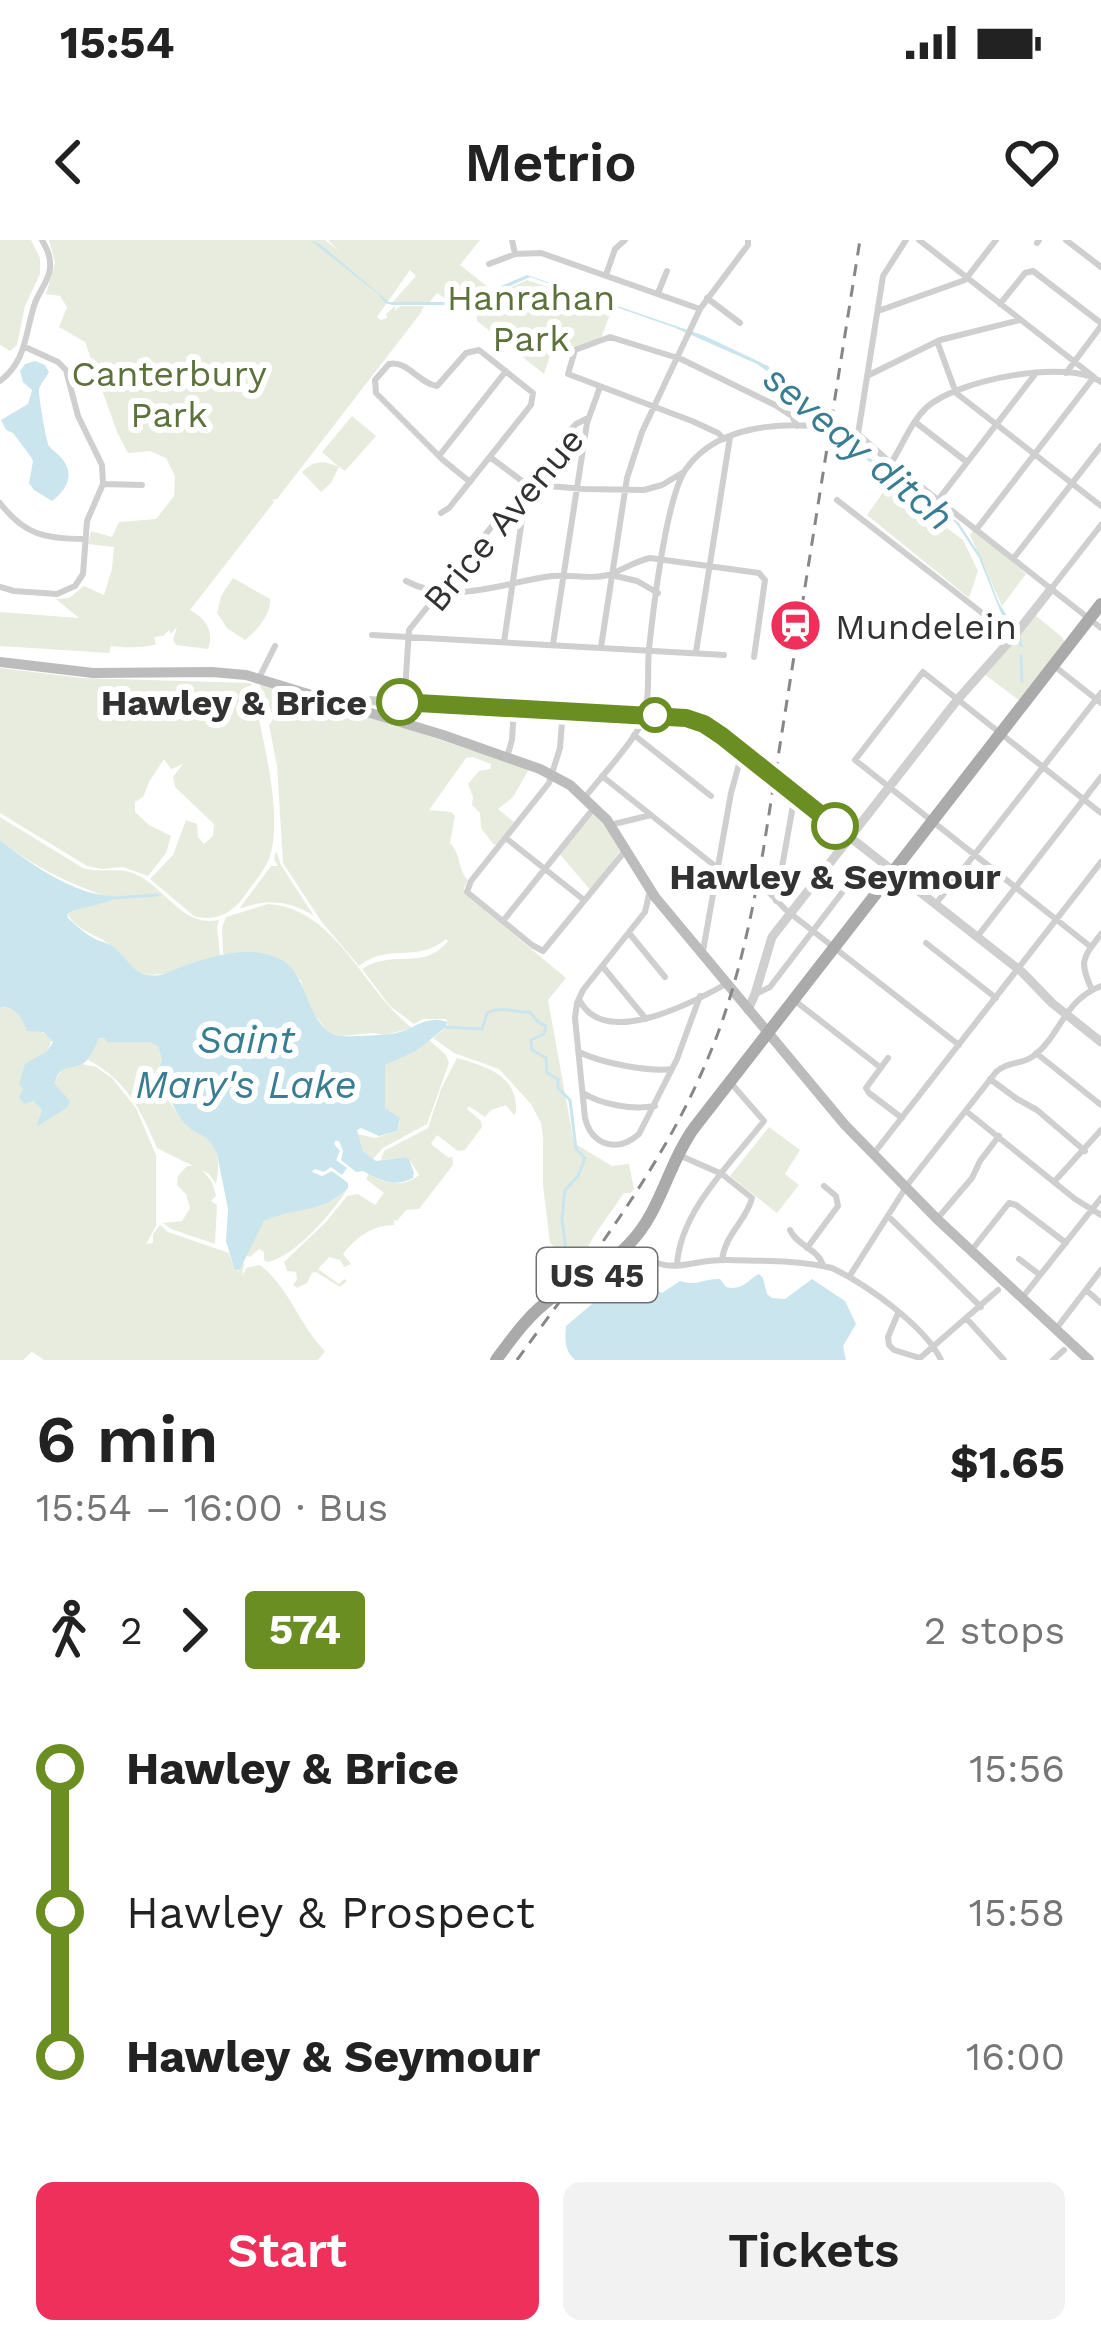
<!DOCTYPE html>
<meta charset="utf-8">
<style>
:root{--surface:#fff;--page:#f2f2f2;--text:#222;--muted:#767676;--accent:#ee305a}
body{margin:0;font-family:"Work Sans",sans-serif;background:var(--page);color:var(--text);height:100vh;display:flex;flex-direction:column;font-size:45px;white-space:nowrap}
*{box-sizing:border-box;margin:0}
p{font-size:39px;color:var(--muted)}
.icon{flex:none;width:66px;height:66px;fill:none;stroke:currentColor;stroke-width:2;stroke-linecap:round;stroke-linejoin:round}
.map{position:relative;height:1120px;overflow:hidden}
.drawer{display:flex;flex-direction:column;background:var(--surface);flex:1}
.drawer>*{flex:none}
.badge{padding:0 24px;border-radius:9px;font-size:42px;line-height:78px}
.map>.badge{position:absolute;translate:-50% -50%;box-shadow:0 0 0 6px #fff}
.legs{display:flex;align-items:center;gap:18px;height:132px;padding:0 36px;font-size:39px}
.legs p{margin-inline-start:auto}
.headline{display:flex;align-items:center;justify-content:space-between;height:204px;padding:0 36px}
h1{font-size:66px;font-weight:600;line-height:90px}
.action{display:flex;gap:24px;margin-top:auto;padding:24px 36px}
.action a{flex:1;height:138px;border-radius:18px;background:var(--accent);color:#fff;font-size:48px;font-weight:600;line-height:138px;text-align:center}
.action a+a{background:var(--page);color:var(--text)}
ul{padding:0 36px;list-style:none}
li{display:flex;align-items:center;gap:42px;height:144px;font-size:45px}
li i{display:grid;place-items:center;width:18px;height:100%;margin:0 15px;background:currentColor}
li i::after{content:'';width:30px;height:30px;margin:-15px;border:9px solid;border-radius:50%;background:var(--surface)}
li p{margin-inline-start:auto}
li:first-child i{background:linear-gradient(#0000 50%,currentColor 0)}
li:last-child i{background:linear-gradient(currentColor 50%,#0000 0)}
.status{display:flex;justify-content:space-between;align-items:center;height:84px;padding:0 60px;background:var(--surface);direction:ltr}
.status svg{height:33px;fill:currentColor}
header{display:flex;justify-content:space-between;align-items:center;height:156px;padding:0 36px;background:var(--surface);font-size:54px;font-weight:600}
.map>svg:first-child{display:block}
.green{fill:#e8ecde}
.water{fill:#cae5ed}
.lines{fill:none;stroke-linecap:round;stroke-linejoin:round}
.stream{stroke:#cae5ed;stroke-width:3}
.minor{stroke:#cfcfcf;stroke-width:6}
.tertiary{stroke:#cfcfcf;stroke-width:9}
.secondary{stroke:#bcbcbc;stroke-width:10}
.primary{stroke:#aaa;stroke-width:12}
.rail{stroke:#878787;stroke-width:3;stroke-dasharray:12 9;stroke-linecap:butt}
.line-1-casing{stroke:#fff;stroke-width:27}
.line-1{stroke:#6b8e23;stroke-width:18}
.stop-1-dot{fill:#fff;stroke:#6b8e23;stroke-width:6}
.labels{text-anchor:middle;stroke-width:12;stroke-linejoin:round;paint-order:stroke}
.shield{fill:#fff;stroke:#707070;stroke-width:3}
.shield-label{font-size:33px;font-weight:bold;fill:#323232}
.park-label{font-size:36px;fill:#5d713c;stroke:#fff}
.street-label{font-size:36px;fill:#323232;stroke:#fff}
.poi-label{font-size:36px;fill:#323232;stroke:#fff;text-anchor:start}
.stop-label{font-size:36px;font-weight:bold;fill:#323232;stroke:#fff;text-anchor:end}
.water-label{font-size:39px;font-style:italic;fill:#397d93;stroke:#fff}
</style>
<div class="status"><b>15:54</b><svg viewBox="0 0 49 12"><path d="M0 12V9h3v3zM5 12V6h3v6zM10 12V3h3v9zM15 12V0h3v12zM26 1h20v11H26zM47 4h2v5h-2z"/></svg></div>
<header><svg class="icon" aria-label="back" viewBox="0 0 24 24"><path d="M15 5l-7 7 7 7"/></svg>Metrio<svg class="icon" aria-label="heart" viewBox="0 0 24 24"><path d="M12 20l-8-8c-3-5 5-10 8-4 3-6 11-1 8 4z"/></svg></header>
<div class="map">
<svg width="1101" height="1120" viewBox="0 0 1101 1120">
<rect width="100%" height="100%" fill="#fff"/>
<path class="green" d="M0 0H31L40 18V34L25 66 17 105 10 111 0 105Z
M49 0H325L339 11 328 0H480L460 25 488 47 446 59 437 53 429 63H392L416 36 410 30 377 77 381 80 387 78 386 74 395 66V71L400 66H424L420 74 277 259 272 260 274 262 190 370C205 378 215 391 208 409L176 405 173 400 177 387 171 394 169 390 163 396 154 397 156 404C148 408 121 408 111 406L109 413 0 406V372L79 378 56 359 69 358 84 346 104 355 112 329 114 307 88 304 91 291 112 297 119 282 156 279 174 256 175 236 166 218 150 211 128 213 117 192 85 102 59 87 67 67 60 56 46 54 55 23Z
M527 40 612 69 601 98 574 109 553 107 544 134 477 81 476 63Z
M352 176 376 196 345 231 339 227 331 243 321 252 302 232C315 220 323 220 339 227L322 212Z
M889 244 963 300 978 331 969 358 867 275Z
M974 289 1026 334 1002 366 970 295Z
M233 338 270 359C272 373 256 392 245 400L227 388 217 373 221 356Z
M1035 375 1062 397 1065 403 1020 461 984 434Z
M0 428 82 438 251 443C260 488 285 576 269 619 263 633 251 646 243 658 231 674 214 682 194 676L150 639 173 615 186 580 197 584 198 597 204 604 213 596 214 584 175 547 173 537 183 524 171 529 164 519 149 542 143 557 135 562V572L149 585 171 596 166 613 148 636 123 627 102 629 87 626 0 573Z
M263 442 529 529 513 557 498 569 514 582 500 602 494 605 481 588 480 573 472 565 473 557 468 544 479 531 490 529 491 524 473 517 466 518 429 570 451 572 455 576 450 603C462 615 457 629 468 640L464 648 465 654 566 738 548 760 574 903 612 926 629 924 634 949 630 953H624L594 996 569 1042 558 1030 566 1016 550 1003 543 945V897L541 883 531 864 499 829 454 813 433 798 448 786 446 779H423L414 784 390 766 362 729C394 708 423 732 448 701L446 699C417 724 388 702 359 726L321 681 283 623 277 526 269 485 274 478 260 446Z
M591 571H596L623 607 591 651 558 612Z
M0 577 83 628C99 633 115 628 130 632 164 643 180 688 219 680L217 687 220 715C201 722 157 742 139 732 128 726 123 713 112 706 95 693 80 693 67 674L88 665 105 663 107 657C68 643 32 626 0 600Z
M276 611 281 625 314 676C290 660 265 659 239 669L271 626H278L274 619Z
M268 664C336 668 363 750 412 788L385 795 373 793 341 796 333 794 326 790 306 763 301 741 279 719 260 714H223L222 688 226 677Z
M0 767 13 769 52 800 47 811 25 825 24 863 33 861 42 870 37 886 67 868 70 861 53 843 64 827 82 824 96 827 112 838 136 868 156 915V986L146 1004 153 1003V994L160 985 168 992 229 1013 235 1031H238L243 1022 244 1024 242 1037 246 1028 260 1025C289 1047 299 1085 325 1111L318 1120H44L32 1112 23 1120H0Z
M99 798 152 802 158 806 162 818 154 841C165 854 173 868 183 881 191 892 188 885 200 892 220 902 220 925 216 944L209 934 203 931 212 942 216 956 211 961 217 965 215 1004 171 989 163 983 182 981 190 968 186 954 177 945 178 936 187 926H193L157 908C141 870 126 840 88 820Z
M429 800 446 815 449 823 427 884 383 908 373 919 363 911 358 894 375 898 397 891 400 881 385 868V824L416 811Z
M457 818C487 827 518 835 516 872L514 875 506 865 491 870 485 877 469 866 467 869 481 881 482 887 465 910 458 911 437 895 431 904 449 918 452 916 453 925 419 969 406 970 397 981 394 980V985C373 985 356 997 343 1014L351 1024 344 1027 340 1020 329 1017 318 1029 339 1044 344 1039 347 1041 340 1047 316 1032 312 1033 307 1043 297 1048 293 1045 297 1039 296 1032 287 1031 284 1022 326 982 347 956 358 954 375 965 384 953 366 939 369 934C385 944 403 948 419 935L411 922 404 917 381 920 384 911 428 888 441 849Z
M769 887 800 910 785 934 799 945 777 973 730 936Z
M348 948C335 970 293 1019 267 1022L264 1020V1012L259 1009 250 1017 246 1015C251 1004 256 987 266 980 289 961 318 979 348 948Z"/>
<path class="water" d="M310 0 320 4 389 62H463L527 35 705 96 768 126 820 182 959 283 980 315 999 363 1021 398 1023 407H1020L1018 398 1001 373 979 318 956 283 815 183 771 134 757 124 673 87 530 37 469 65H392L385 63 378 54Z
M35 121 45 125 49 132C46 138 41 143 39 149 38 154 46 200 49 206 53 211 59 214 63 220 75 236 66 250 52 261L34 250 29 243 33 221 31 217 13 193 6 190 1 180 28 164 32 150 23 142 20 131 25 124Z
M0 600C30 624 76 656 114 656V659C101 666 84 665 67 674L68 678C75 684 82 691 90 696 97 701 107 702 114 707 127 717 132 733 149 735 160 737 166 733 176 729 208 717 249 703 282 720 309 735 307 792 341 796 348 797 390 795 396 793 415 789 426 774 447 782L446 787 416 811 385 825V868L400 878 397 891 379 896 361 888 357 890 363 911 376 921 404 917 409 919 414 933 413 938C395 948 379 940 363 931L356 932 341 920 343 911 339 901H335L334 904 340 911 336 920 347 928 342 935 331 927 324 932 315 929 312 932 322 936 332 931 348 943V948C321 975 296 966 264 981L240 1029 235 1031 226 1001 228 969 217 914C208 892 200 898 186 885 179 879 174 865 168 857L158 853 154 841 162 819 158 806 151 802H108L104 798H99C95 806 92 817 84 823 68 832 63 821 54 843L70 861 67 868 36 887 42 870 33 861 24 864 19 857 23 849 19 843 25 824 47 811 53 802 43 792 27 791C21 777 17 767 0 767Z
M759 1034 763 1038 767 1054 772 1058 785 1059 812 1039 845 1061 856 1084 843 1106 846 1120H575C564 1110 565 1100 566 1086L625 1036 662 1053 680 1041C697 1047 704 1038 720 1039L726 1047C743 1051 746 1041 759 1034Z"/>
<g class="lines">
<path class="stream" d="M1021 416 1022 441
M114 658 158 655
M446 787 482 789 487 773C502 765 514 773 530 772L538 782 546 786 544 794 531 800 532 810 546 818 547 833 558 839V848L570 860 576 909 585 918 578 936 565 950 562 979 567 1018 562 1035 567 1043"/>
<path class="minor" d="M512 0 515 14
M919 0 1094 137 976 290
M1066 0 1101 27
M1037 3 1039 0
M489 24 515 14 541 13 700 69
M606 35 615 9 625 0
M658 53 667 31
M707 58 740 83
M1000 64 1025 33 1033 31 1101 83
M878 71 965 40 996 0
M937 101 956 153 1101 266
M1066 133 1101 86
M867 136 940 100 1020 80
M0 141C27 121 25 92 35 63 39 51 49 41 50 28 51 17 47 9 42 0
M915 182 967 222
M858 194 891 223 1101 388
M858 194 883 36 906 0
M724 199 718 193 692 181 568 134 575 110 610 97 681 119 775 165 792 176 797 186
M439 216 506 131
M490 217 526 244 584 249 644 250 662 245 682 233
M891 223C903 205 910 183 927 167 957 140 1068 118 1101 142
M103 244 142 245
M837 260 1013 397
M938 260 1036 133
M0 263C24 295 46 299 85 299
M441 273 449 268 531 165 533 153 479 110 466 113 437 146C418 143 408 120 389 124L375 140 376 153 443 220 470 242
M1013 319 1101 206
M611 335 637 341 658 353
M406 341C452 366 505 342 552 336 570 334 591 340 608 335 621 331 635 321 650 318L759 333 765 340 754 417
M0 347 14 351 57 354 75 346 83 334 87 281 103 244 102 225 78 176 66 130 58 122 25 107
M1051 349 1101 285
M372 395 724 415
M504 402 527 245
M553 404 587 183 600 147
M601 407 627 238 642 192 700 69 748 5V0
M696 412 730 197
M1053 425 1101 463
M259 438 275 406
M563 470 560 508 549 543 471 641 467 652 532 705 543 711 625 611
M403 482 409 390 556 206 576 184 588 178
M634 495 711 556
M507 517 512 500 514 468
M602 536 720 630 750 637 759 642 786 670 959 805
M586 556C600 538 641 494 645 474 650 453 647 431 649 409 653 371 666 257 686 229 722 178 804 180 858 194
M610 585 651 575
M507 599 584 660
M650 650 645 672 583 750 577 763 575 778 585 878C592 906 618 913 639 894L677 819 700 756
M776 661 795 554
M935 665 1101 453
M503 681 593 569
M629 693 665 737
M977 697 1101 537
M926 703 996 758
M1091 707 855 520 923 432 1101 573
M703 711 731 553 742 513
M603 727 646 779
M1092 750C1079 721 1082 719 1101 694
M758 753 770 747 854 637
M579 759C603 810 692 763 726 744
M794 760 881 828
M579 812C602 823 647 832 672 829
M1036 813 1101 865
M888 818 866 848 869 853 902 878
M990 839 1017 859 1037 870 1085 911
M583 853C602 865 633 870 655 866
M966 871 1075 959 1101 975
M875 912 1101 622
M681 916 722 934 752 958C747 980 725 994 722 1020
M1054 942 1101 890
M889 977 981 1067
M937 979 972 938 980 921 999 896
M790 990C797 1006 819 1009 823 1026
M629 1005C669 1041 685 1019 727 1020 761 1021 799 1020 832 1028 866 1044 925 1086 941 1120
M807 1008 838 966 836 956 824 946
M971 1011 1009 963 1016 965 1066 1003
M1019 1019 1040 1035
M677 1026C679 972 732 922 764 881L730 842
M849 1037 908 944 996 832C1008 821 1020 825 1032 817 1060 798 1063 760 1101 746
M1086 1050 1101 1063
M1022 1058 1101 958
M898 1073 888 1097 889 1105 894 1110 920 1118 998 1050
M967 1079 1004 1120
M1056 1089 1101 1030
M1053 1120 1064 1110"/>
<path class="tertiary" d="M335 459 670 475 698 482 722 497 1022 732 1052 763 1101 802
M748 770 755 754 772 697 958 459 1014 396 1051 349"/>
<path class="secondary" d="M0 422 93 433 212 432 246 435 443 495 540 529 570 545 607 580 655 657 845 885 937 979 1089 1120"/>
<path class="primary" d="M496 1120C513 1097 529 1074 553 1057 579 1039 608 1027 630 1003 661 971 668 924 694 888L1101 364"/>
<path class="rail" d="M517 1120C585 1026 659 933 705 825 735 757 750 685 763 612L860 0"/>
</g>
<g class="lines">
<defs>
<path id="line-1" d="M400 462 686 478 704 484 722 496 835 586"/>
</defs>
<use href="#line-1" class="line-1-casing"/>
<use href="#line-1" class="line-1"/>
</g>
<defs>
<symbol id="station-disc" viewBox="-11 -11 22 22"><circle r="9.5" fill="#ee305a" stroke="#fff"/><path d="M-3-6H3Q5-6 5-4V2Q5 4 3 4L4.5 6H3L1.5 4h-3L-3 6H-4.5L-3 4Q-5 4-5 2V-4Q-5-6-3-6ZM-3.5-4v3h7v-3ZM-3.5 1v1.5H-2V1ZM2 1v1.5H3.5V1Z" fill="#fff"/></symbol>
</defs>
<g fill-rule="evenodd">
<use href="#station-disc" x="766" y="356" width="59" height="59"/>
</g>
<g class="stop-1-dot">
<circle cx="400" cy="462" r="21"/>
<circle cx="655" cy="475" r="15"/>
<circle cx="835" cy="586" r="21"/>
</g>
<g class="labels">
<rect class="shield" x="537" y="1008" width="120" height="54" rx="9"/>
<g class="shield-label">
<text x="597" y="1047">US 45</text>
</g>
<g class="park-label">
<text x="531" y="70">Hanrahan<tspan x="531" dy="41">Park</tspan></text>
<text x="169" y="146">Canterbury<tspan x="169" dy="41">Park</tspan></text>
</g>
<g class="street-label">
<text transform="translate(503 279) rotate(-50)" y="13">Brice Avenue</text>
</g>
<g class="poi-label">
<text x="835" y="399">Mundelein</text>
</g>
<g class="stop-label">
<text x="367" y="475">Hawley &amp; Brice</text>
<text x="835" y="649" text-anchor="middle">Hawley &amp; Seymour</text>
</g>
<g class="water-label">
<text transform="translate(859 207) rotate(40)" y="14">seveay ditch</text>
<text x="246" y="813">Saint<tspan x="246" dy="45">Mary's Lake</tspan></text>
</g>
</g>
</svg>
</div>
<section class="drawer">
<div class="headline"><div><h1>6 min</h1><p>15:54 – 16:00 · Bus</p></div><b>$1.65</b></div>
<div class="legs"><svg class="icon" aria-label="walk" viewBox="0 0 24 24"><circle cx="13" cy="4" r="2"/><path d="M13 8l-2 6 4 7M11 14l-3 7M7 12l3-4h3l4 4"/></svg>2<svg class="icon" aria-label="forward" viewBox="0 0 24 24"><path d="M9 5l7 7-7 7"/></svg><b class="badge" style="background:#6b8e23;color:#fff">574</b><p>2 stops</p></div>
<ul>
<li><i style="color:#6b8e23"></i><b>Hawley &amp; Brice</b><p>15:56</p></li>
<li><i style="color:#6b8e23"></i><span>Hawley &amp; Prospect</span><p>15:58</p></li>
<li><i style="color:#6b8e23"></i><b>Hawley &amp; Seymour</b><p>16:00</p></li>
</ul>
<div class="action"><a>Start</a><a>Tickets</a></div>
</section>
